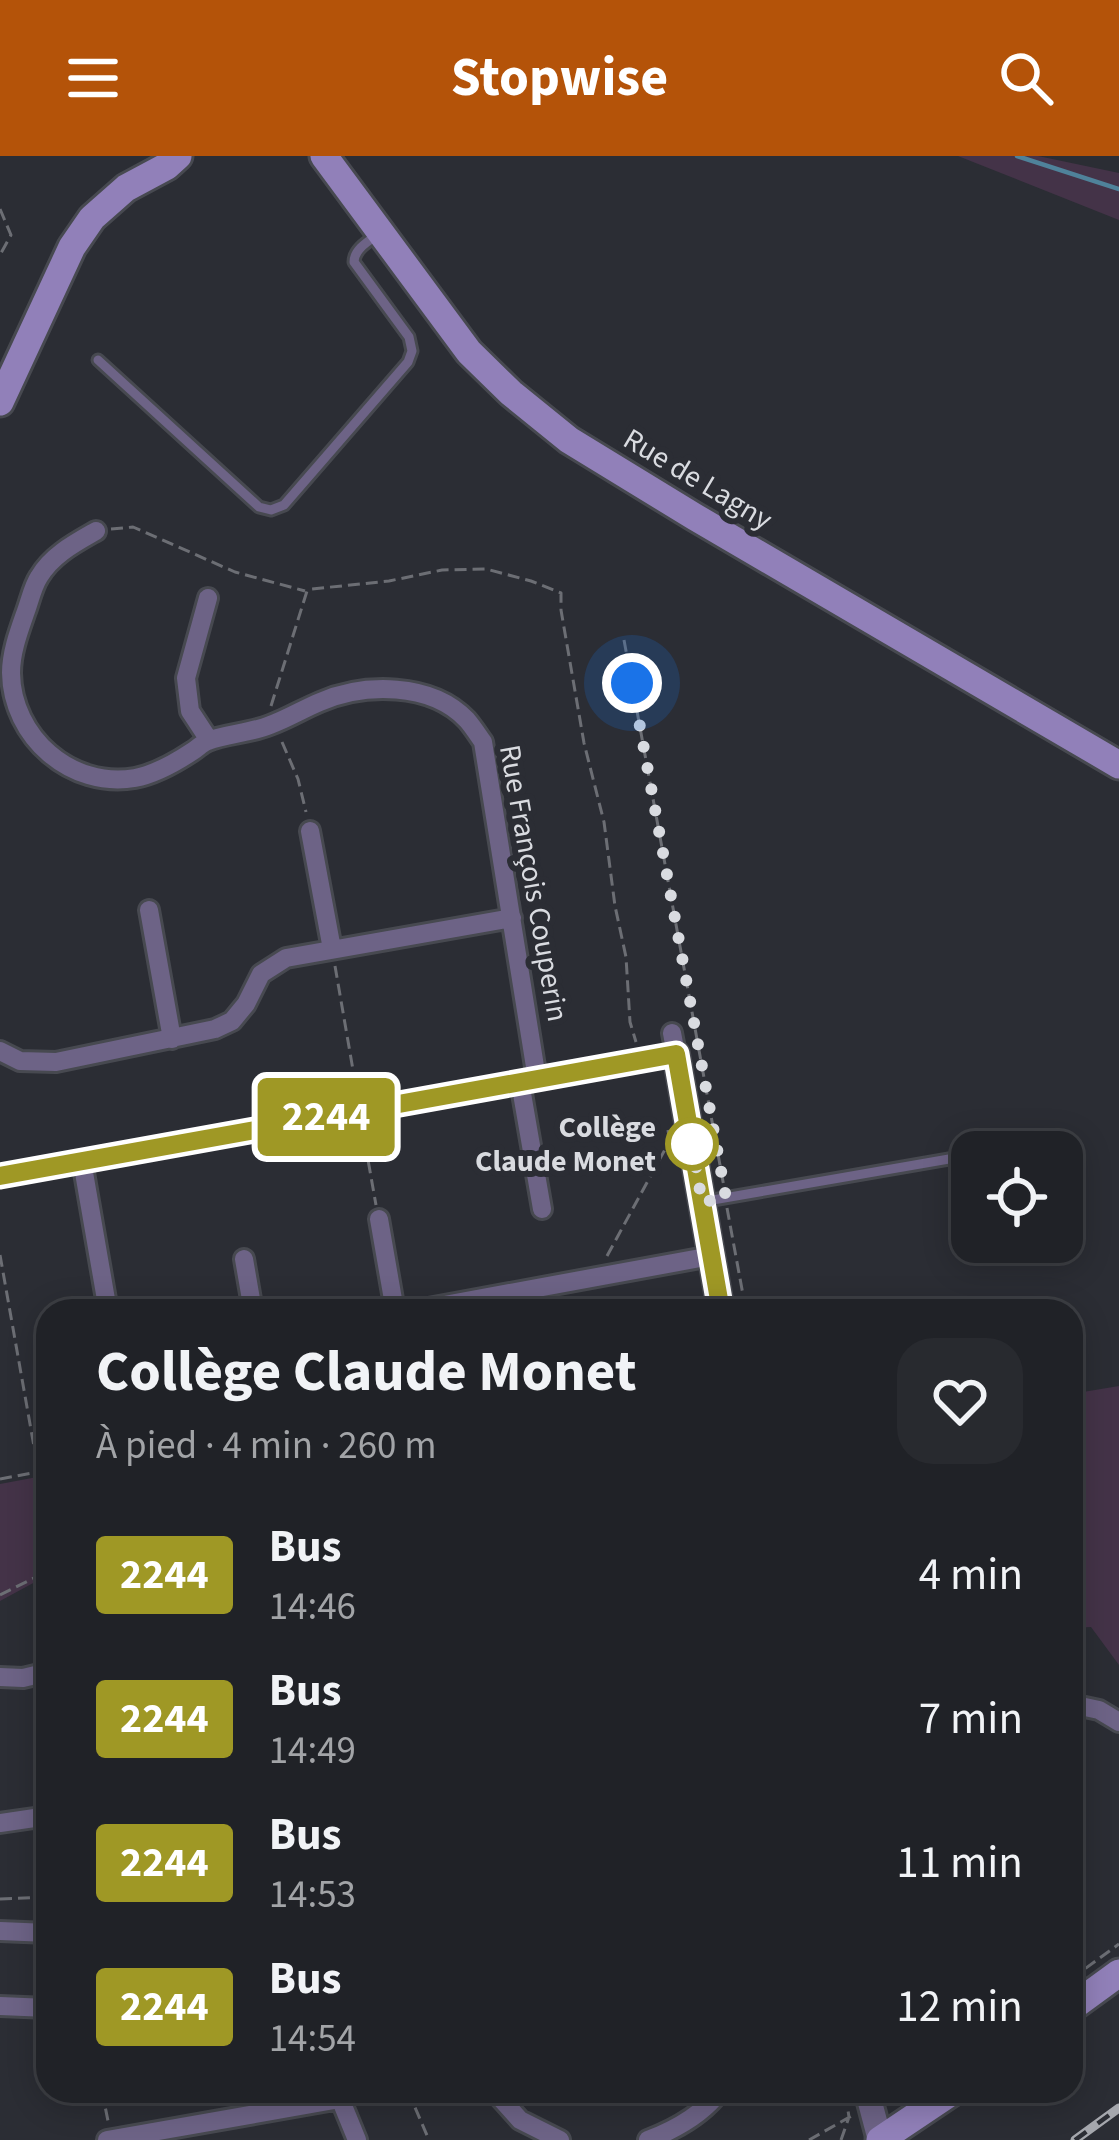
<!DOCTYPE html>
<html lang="fr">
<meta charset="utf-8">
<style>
:root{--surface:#202227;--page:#282a2f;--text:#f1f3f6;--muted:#a2a4a7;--line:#3d3f44;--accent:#b45309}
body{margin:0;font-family:"Source Sans 3",sans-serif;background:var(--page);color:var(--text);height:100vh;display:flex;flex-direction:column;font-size:45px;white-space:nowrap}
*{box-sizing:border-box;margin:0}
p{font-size:39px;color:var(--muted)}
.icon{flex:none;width:66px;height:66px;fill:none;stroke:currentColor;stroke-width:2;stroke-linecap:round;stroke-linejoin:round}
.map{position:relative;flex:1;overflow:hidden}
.side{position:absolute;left:36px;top:1143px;width:1047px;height:804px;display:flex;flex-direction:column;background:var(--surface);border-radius:36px;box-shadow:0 6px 30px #0003,0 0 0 3px var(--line)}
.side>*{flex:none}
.badge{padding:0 24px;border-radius:9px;font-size:42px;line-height:78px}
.buttons{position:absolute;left:951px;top:975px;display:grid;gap:24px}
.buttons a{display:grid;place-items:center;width:132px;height:132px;border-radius:24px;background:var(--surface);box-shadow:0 6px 30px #0003,0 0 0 3px var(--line);font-size:60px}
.you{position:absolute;width:60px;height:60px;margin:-30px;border:9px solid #fff;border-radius:50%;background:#1a73e8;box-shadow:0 0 0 18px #1a73e833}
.map>.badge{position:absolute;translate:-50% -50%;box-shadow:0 0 0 6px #fff}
.round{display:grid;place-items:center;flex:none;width:126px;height:126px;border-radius:36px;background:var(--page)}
.headline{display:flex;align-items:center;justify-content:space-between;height:204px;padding:0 60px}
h1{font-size:57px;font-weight:700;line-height:90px}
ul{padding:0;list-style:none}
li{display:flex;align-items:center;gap:36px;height:144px;padding:0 60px}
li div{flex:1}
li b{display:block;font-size:45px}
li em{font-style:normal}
li .badge{min-width:132px;font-weight:700;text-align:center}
header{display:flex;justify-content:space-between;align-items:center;height:156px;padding:0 60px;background:var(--accent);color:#fff;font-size:54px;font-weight:700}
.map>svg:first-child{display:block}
.green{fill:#443348}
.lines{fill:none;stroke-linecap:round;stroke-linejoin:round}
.stream{stroke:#4f829a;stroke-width:4.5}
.service-casing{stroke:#474950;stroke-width:15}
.minor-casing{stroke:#474950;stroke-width:24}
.tertiary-casing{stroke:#474950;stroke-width:30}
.secondary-casing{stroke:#474950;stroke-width:33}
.path{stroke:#6c6e74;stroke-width:3;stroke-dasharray:12 6;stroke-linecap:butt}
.service{stroke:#6d6386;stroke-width:9}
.minor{stroke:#6d6386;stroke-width:18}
.tertiary{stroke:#6d6386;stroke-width:24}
.secondary{stroke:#9180b9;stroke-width:27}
.rail-casing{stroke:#a5a7ad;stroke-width:9}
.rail{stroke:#2b2d34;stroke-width:4.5;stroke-dasharray:14;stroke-linecap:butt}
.line-casing{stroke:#fff;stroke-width:27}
.line{stroke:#9f9825;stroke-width:18}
.walk{stroke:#d9dbe0;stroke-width:12;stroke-dasharray:0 21.6}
.stop-dot{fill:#fff;stroke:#9f9825;stroke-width:6}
.labels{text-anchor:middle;stroke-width:12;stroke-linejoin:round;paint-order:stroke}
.street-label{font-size:30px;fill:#d9dbe0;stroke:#2b2d34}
.stop-label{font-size:30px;font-weight:bold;fill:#d9dbe0;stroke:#2b2d34;text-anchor:end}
</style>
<header><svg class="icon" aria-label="menu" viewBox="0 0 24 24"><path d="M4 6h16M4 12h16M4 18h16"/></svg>Stopwise<svg class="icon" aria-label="search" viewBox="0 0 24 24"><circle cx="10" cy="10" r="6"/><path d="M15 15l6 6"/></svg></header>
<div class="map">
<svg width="1119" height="1984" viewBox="0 0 1119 1984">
<rect width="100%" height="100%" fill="#2b2d34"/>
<path class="green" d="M958 0H1038L1119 17V64Z
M1119 1230V1509L1091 1471 1071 1472V1238Z
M48 1319V1419L0 1445V1328Z"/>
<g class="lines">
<path class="stream" d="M1017 0 1119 33"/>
<defs>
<path id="service" d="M98 204 259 351 271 354 284 349 408 206 412 195 409 181 354 106C354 94 367 86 377 79
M992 996 1033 989
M707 1045 972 999"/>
<path id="minor" d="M96 375C75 387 52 399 39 421 33 430 30 444 26 455 19 475 11 496 11 517 12 581 71 633 135 622 156 618 175 607 193 595 198 592 202 587 208 585 224 578 251 577 270 569 287 563 303 553 320 546 364 527 431 526 467 564 473 571 478 579 483 586L537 923
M208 442 186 522 190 555 209 584
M310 675 332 793
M149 754 172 883
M0 895 20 905 56 906 215 873 232 865 246 848 261 818 286 802 512 762
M520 926 542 1053
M82 1005 108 1155
M0 1020 676 898 672 877
M379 1063 395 1155
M244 1103 253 1155
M412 1155 711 1100
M0 1521 23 1522 48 1516
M1071 1548 1099 1554 1119 1566
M0 1667 48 1660
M0 1775 48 1777
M0 1850 48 1852
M337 1935 357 1984
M494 1935 520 1964 560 1984
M107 1984 340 1943
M648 1984C674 1974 703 1958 720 1935"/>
<path id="tertiary" d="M676 898 721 1155
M867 1935 880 1984"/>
<path id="secondary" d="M324 0 469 196 511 237 569 284 695 361 1119 609
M0 246 72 91 92 62 126 32 167 10 178 0
M1071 1852 1119 1817
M880 1984 953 1935"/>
</defs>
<use href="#service" class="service-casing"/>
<use href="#minor" class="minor-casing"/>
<use href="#tertiary" class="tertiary-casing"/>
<use href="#secondary" class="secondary-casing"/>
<path class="path" d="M0 53 11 79 0 99
M111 373 133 371 235 416 305 435
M624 484 724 1031
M271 550 307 435 312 433 389 425 442 414 486 413 531 425 561 437V454L584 587 604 666 615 750 626 801 630 866 636 886
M282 586 298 623 306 656
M335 810 357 937
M362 970 376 1049
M668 974 671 995
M727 1052 746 1155
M0 1099 41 1330 48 1349
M607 1100 668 988
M578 1155 586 1141
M0 1323 48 1314
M0 1439 48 1415
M0 1743 48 1741
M1071 1823 1119 1788
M102 1935 108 1965
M408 1935 429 1984
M890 1941 905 1935
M809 1984 855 1958
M841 1984 849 1961 845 1935"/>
<use href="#service" class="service"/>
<use href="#minor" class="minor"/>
<use href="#tertiary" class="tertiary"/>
<use href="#secondary" class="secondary"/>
<defs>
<path id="rail" d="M1075 1984 1119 1952"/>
</defs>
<use href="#rail" class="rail-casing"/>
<use href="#rail" class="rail"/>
</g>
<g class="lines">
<defs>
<path id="line" d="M0 1020 676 898 721 1155"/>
</defs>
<use href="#line" class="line-casing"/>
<use href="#line" class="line"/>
<path class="walk" d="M632 527 726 1042 702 1046 692 988"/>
</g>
<circle class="stop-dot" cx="692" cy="988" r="24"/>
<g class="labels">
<g class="street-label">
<text transform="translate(698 323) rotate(31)" y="10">Rue de Lagny</text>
<text transform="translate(534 727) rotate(80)" y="10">Rue François Couperin</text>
</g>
<g class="stop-label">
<text x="656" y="981">Collège<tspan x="656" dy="34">Claude Monet</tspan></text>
</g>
</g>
</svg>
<div class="buttons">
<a><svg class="icon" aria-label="locate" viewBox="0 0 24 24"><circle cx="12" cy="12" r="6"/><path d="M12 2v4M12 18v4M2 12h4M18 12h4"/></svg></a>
</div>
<div class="you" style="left:632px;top:527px"></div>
<b class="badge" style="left:326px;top:961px;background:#9f9825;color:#fff">2244</b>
<section class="side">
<div class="headline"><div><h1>Collège Claude Monet</h1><p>À pied · 4 min · 260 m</p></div><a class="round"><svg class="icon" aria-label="heart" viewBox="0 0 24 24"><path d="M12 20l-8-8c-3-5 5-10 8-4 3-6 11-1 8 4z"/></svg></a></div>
<ul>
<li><span class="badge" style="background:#9f9825;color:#fff">2244</span><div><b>Bus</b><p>14:46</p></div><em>4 min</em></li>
<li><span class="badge" style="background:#9f9825;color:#fff">2244</span><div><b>Bus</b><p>14:49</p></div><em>7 min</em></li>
<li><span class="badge" style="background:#9f9825;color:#fff">2244</span><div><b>Bus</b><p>14:53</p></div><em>11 min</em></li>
<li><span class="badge" style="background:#9f9825;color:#fff">2244</span><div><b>Bus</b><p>14:54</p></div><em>12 min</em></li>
</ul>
</section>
</div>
